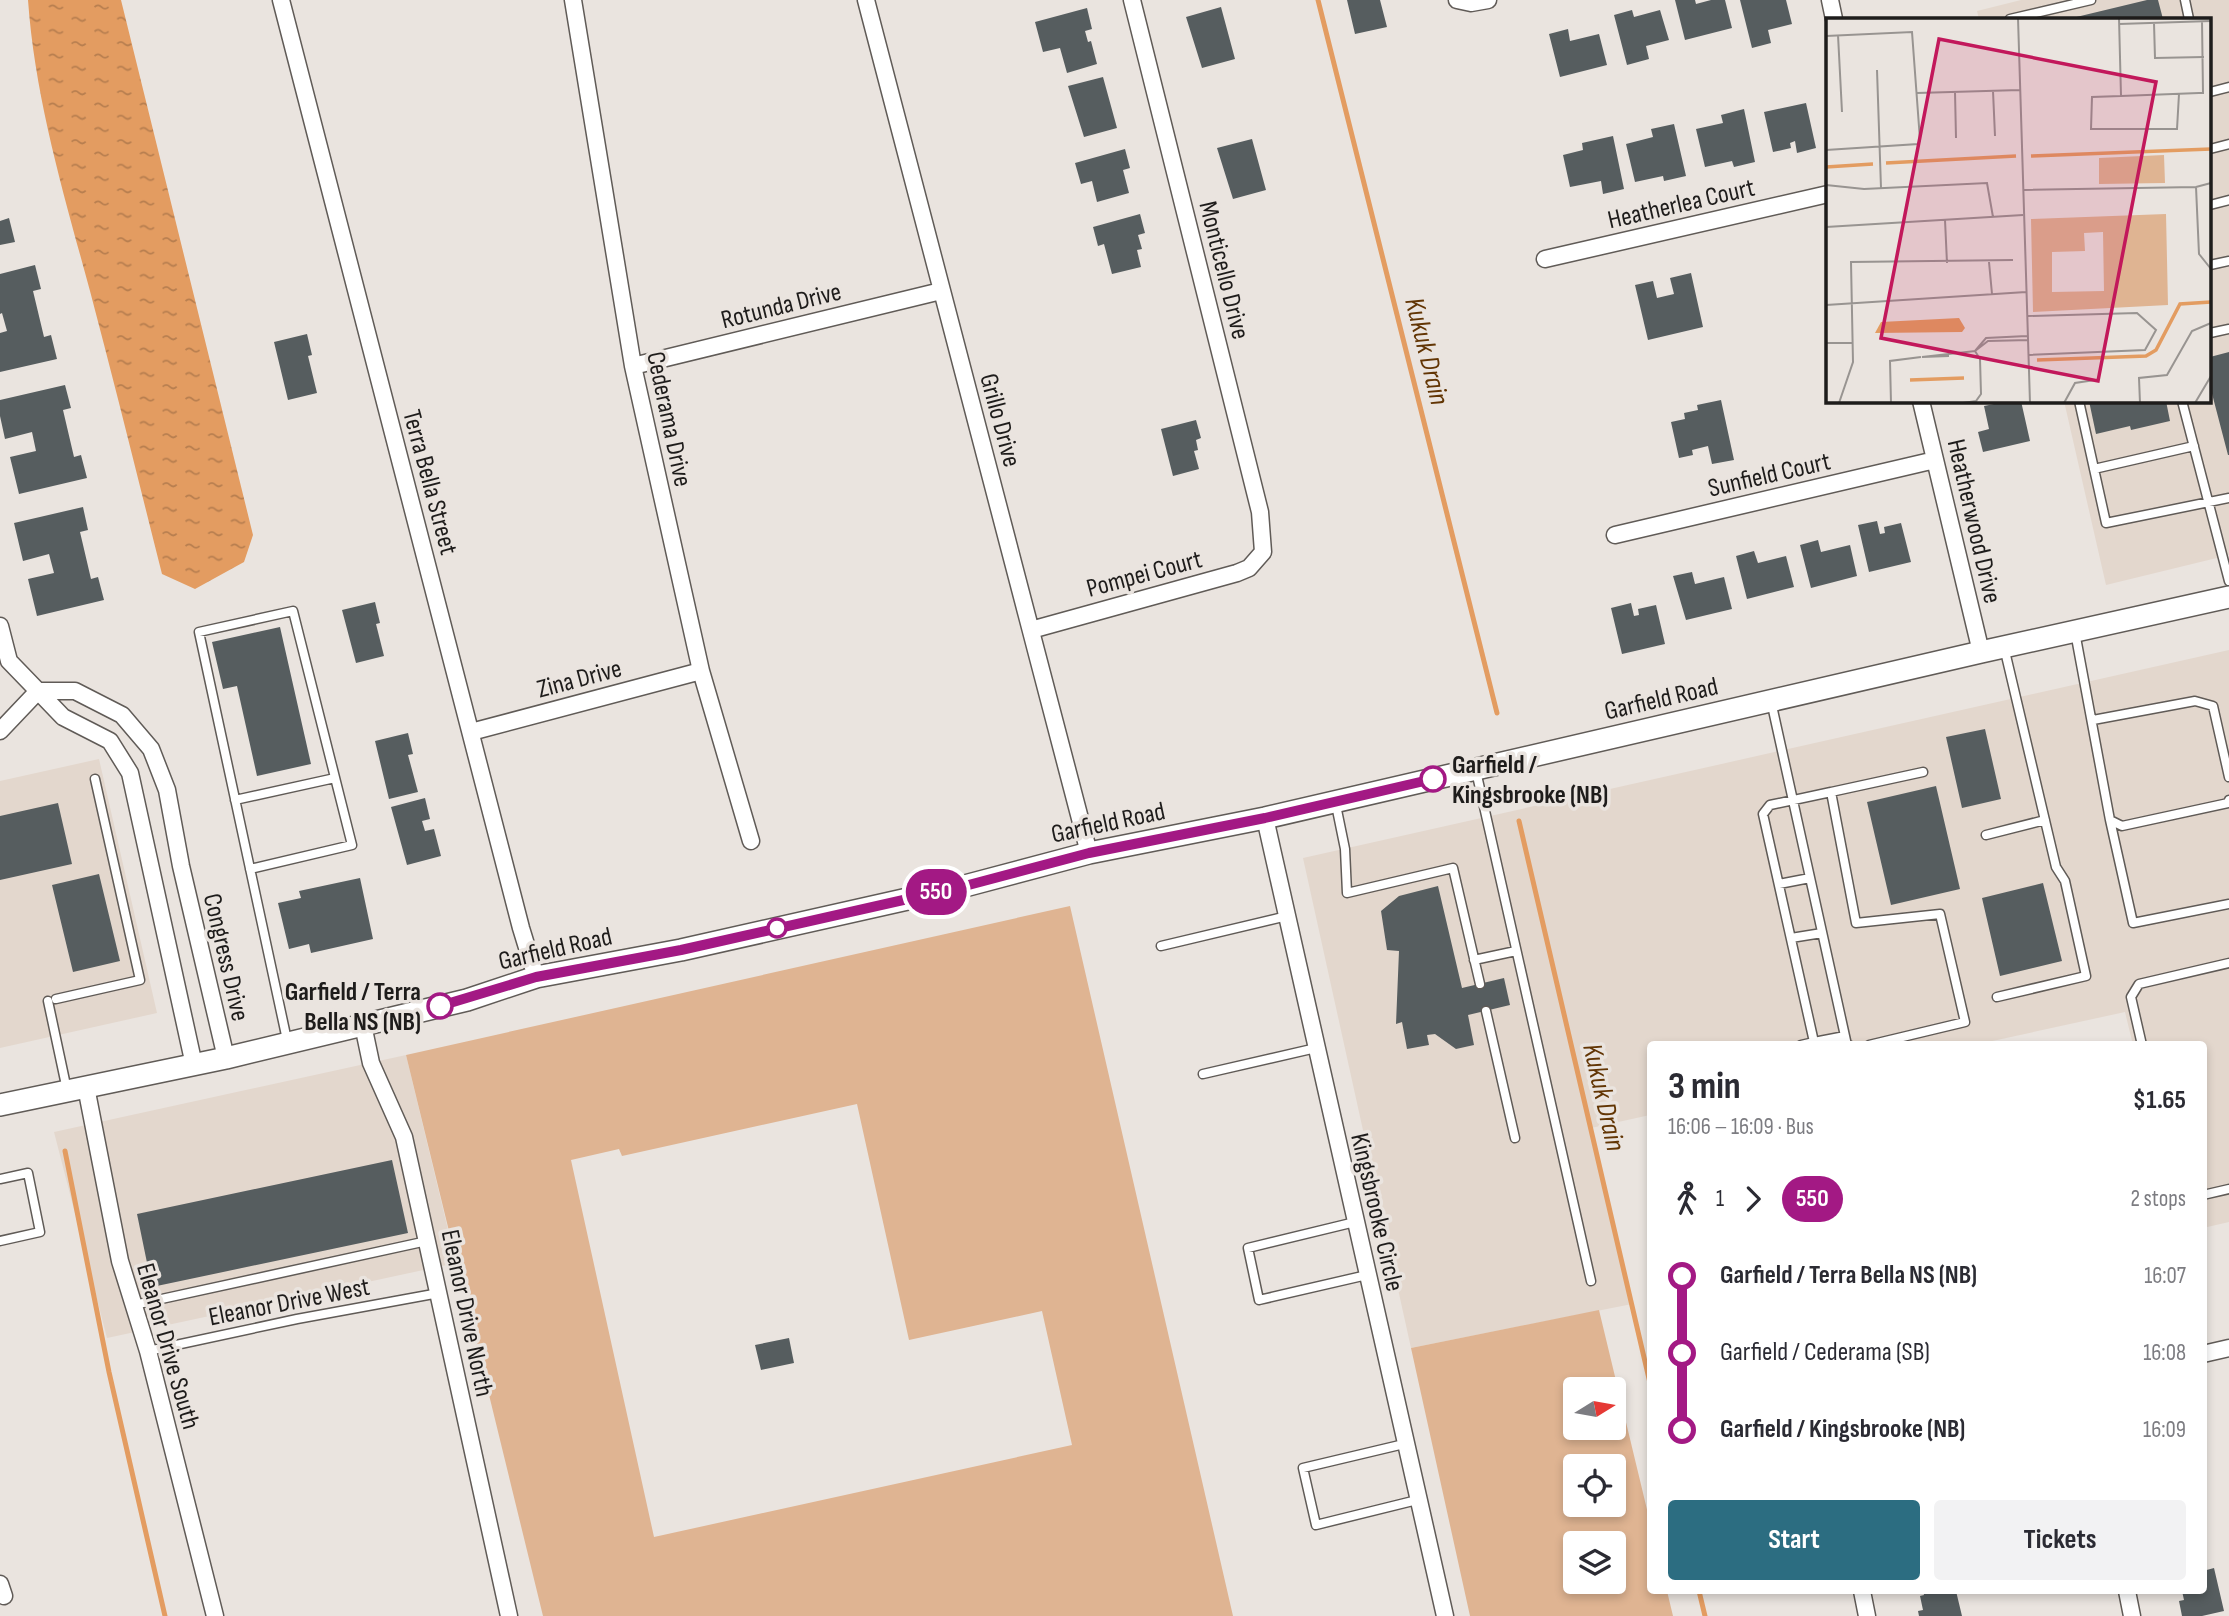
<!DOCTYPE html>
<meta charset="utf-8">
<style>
:root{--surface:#fff;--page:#f2f2f3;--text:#2b2b33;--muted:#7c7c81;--accent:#2c6d81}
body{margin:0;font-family:"Sofia Sans Condensed",sans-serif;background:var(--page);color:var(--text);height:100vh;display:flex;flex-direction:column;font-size:26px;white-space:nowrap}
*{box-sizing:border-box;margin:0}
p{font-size:23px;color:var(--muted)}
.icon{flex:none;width:38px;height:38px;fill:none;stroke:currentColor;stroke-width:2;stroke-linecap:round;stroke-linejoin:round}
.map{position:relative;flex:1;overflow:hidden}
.panel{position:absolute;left:1647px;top:1041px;width:560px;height:553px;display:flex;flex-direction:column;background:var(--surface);border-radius:7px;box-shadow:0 4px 10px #0003}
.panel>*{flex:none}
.badge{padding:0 14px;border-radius:23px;font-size:24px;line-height:46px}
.needle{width:46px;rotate:79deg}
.fabs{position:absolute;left:1563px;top:1377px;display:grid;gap:14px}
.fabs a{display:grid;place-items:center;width:63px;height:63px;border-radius:7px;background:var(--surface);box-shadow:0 4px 10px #0003;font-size:35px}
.map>.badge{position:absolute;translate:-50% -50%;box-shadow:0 0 0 4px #fff}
.legs{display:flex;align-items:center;gap:10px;height:77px;padding:0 21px;font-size:23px}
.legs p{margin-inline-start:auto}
.summary{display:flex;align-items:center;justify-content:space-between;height:119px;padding:0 21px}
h1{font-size:38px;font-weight:700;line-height:52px}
.cta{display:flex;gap:14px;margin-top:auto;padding:14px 21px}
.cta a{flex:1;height:80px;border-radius:7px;background:var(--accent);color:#fff;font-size:28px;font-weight:700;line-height:80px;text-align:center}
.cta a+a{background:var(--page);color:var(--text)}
ul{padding:0 21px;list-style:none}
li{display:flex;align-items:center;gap:24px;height:77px;font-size:26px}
li i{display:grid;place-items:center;width:10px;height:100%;margin:0 9px;background:currentColor}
li i::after{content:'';width:18px;height:18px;margin:-9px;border:5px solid;border-radius:50%;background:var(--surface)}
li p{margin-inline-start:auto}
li:first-child i{background:linear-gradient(#0000 50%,currentColor 0)}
li:last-child i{background:linear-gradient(currentColor 50%,#0000 0)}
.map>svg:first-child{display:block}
.built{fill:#e3d7cd}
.grass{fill:#dfb492;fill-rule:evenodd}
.water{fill:url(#water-ripples)}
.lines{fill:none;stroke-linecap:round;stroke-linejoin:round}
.stream{stroke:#e39c61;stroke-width:5}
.building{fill:#565d5f}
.service-casing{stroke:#605b57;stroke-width:11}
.minor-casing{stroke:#605b57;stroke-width:19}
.secondary-casing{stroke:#605b57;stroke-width:24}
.service{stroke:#fff;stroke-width:8}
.minor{stroke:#fff;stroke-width:16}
.secondary{stroke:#fff;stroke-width:21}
.line-1-casing{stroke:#fff;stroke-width:16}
.line-1{stroke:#a31984;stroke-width:10}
.stop-1-dot{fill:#fff;stroke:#a31984;stroke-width:3.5}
.labels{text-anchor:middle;stroke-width:7;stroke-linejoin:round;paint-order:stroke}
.street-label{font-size:26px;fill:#1e1c1b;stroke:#eae4df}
.stop-label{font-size:26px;font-weight:bold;fill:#1e1c1b;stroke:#eae4df;text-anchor:start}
.water-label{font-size:28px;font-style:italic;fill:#623504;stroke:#eae4df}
.inset-river{fill:none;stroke:#e39c61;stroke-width:3.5}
.inset-road{fill:none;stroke:#989491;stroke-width:2}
.view{fill:#c2185b;fill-opacity:0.15;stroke:#c2185b;stroke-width:3.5}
.inset-edge{fill:none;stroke:#1e1c1b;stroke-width:3.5}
</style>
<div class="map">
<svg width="2229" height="1616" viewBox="0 0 2229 1616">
<defs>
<pattern id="water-ripples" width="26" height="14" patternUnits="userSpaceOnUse" patternTransform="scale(1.75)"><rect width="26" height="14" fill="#e39c61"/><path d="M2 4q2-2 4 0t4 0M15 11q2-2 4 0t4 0" fill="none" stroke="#b77e4f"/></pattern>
</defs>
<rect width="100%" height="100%" fill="#eae4df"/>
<path class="built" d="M2021 0H2229V555L2106 585 2064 401H2210V19H1979L1977 11Z
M2229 650V1222L2203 1228V1045H2133L2125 1012 1974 1045H1650V1115L1591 1128 1632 1304 1411 1348 1303 858Z
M99 759 157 1013 0 1048V781Z
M406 1055 456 1263 107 1338 54 1132Z"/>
<path class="grass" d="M1070 906 1233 1616H543L406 1055ZM857 1104 909 1340 1042 1311 1072 1445 654 1537 571 1160 619 1149 622 1156Z
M1599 1310 1650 1522V1591H1667L1673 1616H1470L1411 1348ZM1575 1390H1614V1428H1575ZM1575 1466H1614V1505H1575ZM1575 1544H1614V1582H1575Z"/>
<path class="water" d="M28 0H121L253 535 244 562 195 589 162 574C138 479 115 385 90 291 64 195 35 99 28 0Z"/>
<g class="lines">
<path class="stream" d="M1318 0 1497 713
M1519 821 1650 1383
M65 1151 109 1372 165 1616
M1699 1591 1705 1616"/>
</g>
<path class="building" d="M1347 0H1380L1387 27 1355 34Z
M1675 0H1695L1696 4 1711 0H1725L1732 28 1685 40Z
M1740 0H1786L1792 24 1768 30 1771 43 1752 48Z
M2147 0H2158L2163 19H2068Z
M1221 7 1235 59 1202 68 1186 17Z
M1087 8 1092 29 1085 31 1088 42 1091 41 1097 64 1067 73 1060 48 1043 52 1035 22Z
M1632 10 1634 17 1660 10 1669 40 1646 46 1649 59 1627 65 1614 15Z
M1568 29 1570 41 1599 34 1607 65 1560 77 1549 34Z
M1103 77 1117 128 1084 137 1068 86Z
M1806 103 1816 148 1797 153 1795 141 1790 143 1791 148 1773 152 1764 112Z
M1744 109 1755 162 1734 167 1732 161 1705 167 1696 129 1723 123 1721 115Z
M1674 124 1686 176 1664 181 1663 176 1635 182 1626 144 1653 137 1651 129Z
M1613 136 1624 189 1603 194 1601 181 1570 187 1563 155 1583 150 1582 143Z
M1252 139 1266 190 1233 199 1217 148Z
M1125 149 1130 168 1123 170 1129 193 1097 202 1092 181 1081 184 1075 163Z
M1140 214 1145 233 1138 235 1142 249 1137 250 1141 267 1112 274 1104 244 1098 246 1093 227Z
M9 218 15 242 0 245V221Z
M35 265 41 289 33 291 44 337 51 335 57 359 0 372V333L7 331 2 313 0 314V274Z
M1691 273 1703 327 1648 340 1635 285 1653 281 1657 298 1674 294 1670 278Z
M307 334 312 355 308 356 317 393 288 400 274 342Z
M2229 352V455H2228L2210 386V357Z
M65 385 71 408 63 410 74 457 81 455 87 478 19 494 10 457 36 451 32 432 5 439 0 416V400Z
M1721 400 1734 460 1712 464 1708 446 1692 450 1693 455 1679 458 1671 422 1685 419 1684 413 1698 410 1697 405Z
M2009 401H2021L2030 441 1983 452 1978 432 1989 429 1984 406Z
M2089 401H2166L2170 421 2131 430 2130 426 2096 434Z
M1196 420 1201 438 1196 440 1198 450 1194 451 1199 469 1173 476 1161 429Z
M83 507 88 530 80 532 91 579 98 577 104 600 37 616 28 579 54 573 49 554 23 561 14 523Z
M1877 521 1880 534 1885 533 1884 527 1901 523 1911 562 1869 572 1858 525Z
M1818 540 1821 552 1850 545 1857 576 1811 588 1800 545Z
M1754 551 1758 563 1786 556 1794 587 1747 599 1736 556Z
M1692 572 1695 584 1724 577 1732 609 1686 620 1673 576Z
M375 602 380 623 376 624 384 656 356 663 342 610Z
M1631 603 1634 616 1639 615 1638 609 1656 605 1665 644 1622 654 1611 608Z
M280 627 311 764 257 776 237 686 223 689 212 642Z
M1985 729 2001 799 1962 808 1946 737Z
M408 733 413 754 408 755 418 792 389 799 375 741Z
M1936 786 1960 889 1891 905 1867 802Z
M425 798 430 819 422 821 425 831 434 829 441 856 407 865 391 807Z
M58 803 72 864 0 880V816Z
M99 874 120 961 73 972 52 885Z
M360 878 373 939 311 953 309 944 289 949 278 903 301 898 299 891Z
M2043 883 2062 961 2000 976 1982 898Z
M1438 886 1462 988 1504 978 1510 1005 1468 1015 1474 1045 1456 1049 1435 1034 1427 1035 1429 1045 1407 1049 1402 1022 1396 1024 1399 951 1387 950 1381 911 1399 896Z
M392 1160 408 1233 152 1287 137 1214Z
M789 1338 794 1363 761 1370 755 1345Z
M2214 1568 2224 1611 2202 1616H2182L2179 1601 2184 1600 2182 1591H2203V1571Z
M1923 1591H1956L1962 1616H1919L1918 1611 1923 1610 1920 1596 1924 1595Z"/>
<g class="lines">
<defs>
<path id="service" d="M2185 0 2189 19
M2010 19 2091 0
M2210 92 2229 87
M2210 149 2229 144
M2210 205 2229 200
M2210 265 2229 261
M2210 333 2229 329
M2079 401 2106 523 2229 498
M2182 401 2229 581
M2094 469 2194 446
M2075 632 2110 820 2122 826 2228 803 2229 800
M1771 701 1845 1036 1847 1045H1849
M2093 720 2195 701 2213 706 2229 777
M1476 771 1591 1281
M235 800 335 778
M1336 805 1345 849 1347 893 1453 868 1480 984
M2110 820 2133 923 2229 904
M1986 835 2045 820
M250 869 352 845 293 611 199 632 287 1040
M1779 884 1810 878
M1791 938 1822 933
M1161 946 1287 916
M1474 960 1516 951
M1997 997 2086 976 2065 881 2056 867 2004 647
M56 999 140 980 95 779
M48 1001 67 1090
M1486 1011 1515 1138
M1814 1042 1845 1036
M1801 1045 1814 1042 1763 814 1770 805 1831 792
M1869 1045 1965 1022 1940 914 1856 923 1831 792 1923 772
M2142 1045 2131 997 2139 984 2229 963
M1203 1074 1316 1048
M0 1179 28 1173 40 1232 0 1241
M2203 1195 2229 1189
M1355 1222 1248 1248 1259 1300 1367 1275
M134 1305 427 1241
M148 1351 297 1319 439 1293
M1404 1444 1303 1468 1316 1525 1417 1500"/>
<path id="minor" d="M281 0 521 928 536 977
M573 0 633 366 701 671 751 841
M866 0 1089 853
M1457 0 1471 3 1488 0
M1830 0 1834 19
M1545 259 1828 194
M633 366 941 291
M1921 401 1981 652
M1615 535 1935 460
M0 626 9 661 38 691 0 731
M1031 630 1237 573 1249 568 1263 552 1260 512 1132 0
M471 732 701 671
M1265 818 1445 1616
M363 1025 371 1063 404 1137 509 1616
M194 1065 130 773 110 741 63 717 38 691H75L122 715 151 749 167 790 181 866 226 1058
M86 1087 120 1261 148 1351 215 1616
M2203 1354 2229 1348
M0 1584 4 1596
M1862 1591 1867 1616
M2127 1591 2132 1616"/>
<path id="secondary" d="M0 1105 226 1058 467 1000 536 977 681 950 961 887 1089 853 1265 818 1981 652 2229 597"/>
</defs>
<use href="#service" class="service-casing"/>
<use href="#minor" class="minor-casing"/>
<use href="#secondary" class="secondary-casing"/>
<use href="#service" class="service"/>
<use href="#minor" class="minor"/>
<use href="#secondary" class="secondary"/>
</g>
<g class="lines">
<defs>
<path id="line-1" d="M440 1006 536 977 681 950 961 887 1089 853 1265 818 1433 779"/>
</defs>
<use href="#line-1" class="line-1-casing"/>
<use href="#line-1" class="line-1"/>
</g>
<g class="stop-1-dot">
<circle cx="1433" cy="779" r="12"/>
<circle cx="777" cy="928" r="9"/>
<circle cx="440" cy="1006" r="12"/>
</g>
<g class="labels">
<g class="street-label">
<text transform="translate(1681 203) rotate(-13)" y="9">Heatherlea Court</text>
<text transform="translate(1225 270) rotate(76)" y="9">Monticello Drive</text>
<text transform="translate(781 305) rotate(-14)" y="9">Rotunda Drive</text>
<text transform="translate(670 419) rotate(78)" y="9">Cederama Drive</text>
<text transform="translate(1001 420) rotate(75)" y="9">Grillo Drive</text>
<text transform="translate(1769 474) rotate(-13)" y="9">Sunfield Court</text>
<text transform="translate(431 482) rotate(75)" y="9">Terra Bella Street</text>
<text transform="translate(1975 521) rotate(77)" y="9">Heatherwood Drive</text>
<text transform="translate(1144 573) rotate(-15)" y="9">Pompei Court</text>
<text transform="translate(579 678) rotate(-15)" y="9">Zina Drive</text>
<text transform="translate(1661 698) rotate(-13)" y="9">Garfield Road</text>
<text transform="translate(1108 822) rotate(-12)" y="9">Garfield Road</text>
<text transform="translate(555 948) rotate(-13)" y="9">Garfield Road</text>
<text transform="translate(227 957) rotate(77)" y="9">Congress Drive</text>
<text transform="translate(1378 1212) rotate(77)" y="9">Kingsbrooke Circle</text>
<text transform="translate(289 1301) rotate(-11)" y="9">Eleanor Drive West</text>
<text transform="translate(468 1313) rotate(78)" y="9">Eleanor Drive North</text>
<text transform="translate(169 1346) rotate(74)" y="9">Eleanor Drive South</text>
</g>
<g class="stop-label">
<text x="1452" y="773">Garfield /<tspan x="1452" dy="30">Kingsbrooke (NB)</tspan></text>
<text x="421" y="1000" text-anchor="end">Garfield / Terra<tspan x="421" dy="30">Bella NS (NB)</tspan></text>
</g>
<g class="water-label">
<text transform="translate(1428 351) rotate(76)" y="10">Kukuk Drain</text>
<text transform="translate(1605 1097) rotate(77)" y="10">Kukuk Drain</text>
</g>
</g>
<g transform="translate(1826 18)">
<rect width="385" height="385" fill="#eae4df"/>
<path d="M338 137 339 165 273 166V140ZM340 196 342 287 207 294 205 201ZM277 214 278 273 226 274V234L259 233 258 215Z" fill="#dfb492" fill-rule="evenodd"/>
<path d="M133 300 139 310 136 314 49 315 55 304Z" fill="#e39c61"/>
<path class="inset-river" d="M205 138 385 131M60 145 190 138M0 149 47 146M211 342 320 338 330 332 354 286 385 284M84 362 138 360"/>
<path class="inset-road" d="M192 0 204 385M293 0 295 78M328 5 329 40 378 39M293 6 385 3M12 17 16 94M0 18 86 14 94 122 92 126 0 132M51 52 55 170M167 73 169 118M129 74 130 120M91 75 194 72M353 76 351 111H265L266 79 295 78 373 75H377L376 3M0 167 38 171 161 165 167 199M370 169 373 236 385 251M198 172 370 169 385 165M119 202 121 245M0 209 197 197M163 244 166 276M0 287 200 274M202 298 311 295 330 312 319 332 203 337M201 318 160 320 149 333 162 323 203 322M0 325H27M123 338 96 339 149 333 154 341 155 376 150 383 137 385M13 385 27 344 25 244 187 242M65 385 64 343 95 339M99 385H124M238 385 249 365 269 362M314 385 313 360 341 357 366 313 385 305M369 385 385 358"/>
<path class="view" d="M113 21 330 64 272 363 55 320Z"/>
<rect width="385" height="385" class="inset-edge"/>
</g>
</svg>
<div class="fabs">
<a><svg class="needle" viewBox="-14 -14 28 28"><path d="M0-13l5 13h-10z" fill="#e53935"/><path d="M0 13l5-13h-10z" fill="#7c7c81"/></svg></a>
<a><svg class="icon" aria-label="locate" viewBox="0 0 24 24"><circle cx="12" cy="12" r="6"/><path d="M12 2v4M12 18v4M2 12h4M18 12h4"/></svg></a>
<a><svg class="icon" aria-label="layers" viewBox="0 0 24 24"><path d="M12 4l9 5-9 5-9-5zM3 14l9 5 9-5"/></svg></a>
</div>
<b class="badge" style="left:936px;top:892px;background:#a31984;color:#fff">550</b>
<section class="panel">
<div class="summary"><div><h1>3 min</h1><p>16:06 – 16:09 · Bus</p></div><b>$1.65</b></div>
<div class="legs"><svg class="icon" aria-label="walk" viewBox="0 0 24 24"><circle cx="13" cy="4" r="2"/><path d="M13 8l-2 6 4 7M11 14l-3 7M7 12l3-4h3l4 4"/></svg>1<svg class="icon" aria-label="forward" viewBox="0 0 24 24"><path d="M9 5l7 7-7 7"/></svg><b class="badge" style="background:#a31984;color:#fff">550</b><p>2 stops</p></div>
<ul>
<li><i style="color:#a31984"></i><b>Garfield / Terra Bella NS (NB)</b><p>16:07</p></li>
<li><i style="color:#a31984"></i><span>Garfield / Cederama (SB)</span><p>16:08</p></li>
<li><i style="color:#a31984"></i><b>Garfield / Kingsbrooke (NB)</b><p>16:09</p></li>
</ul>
<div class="cta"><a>Start</a><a>Tickets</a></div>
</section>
</div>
